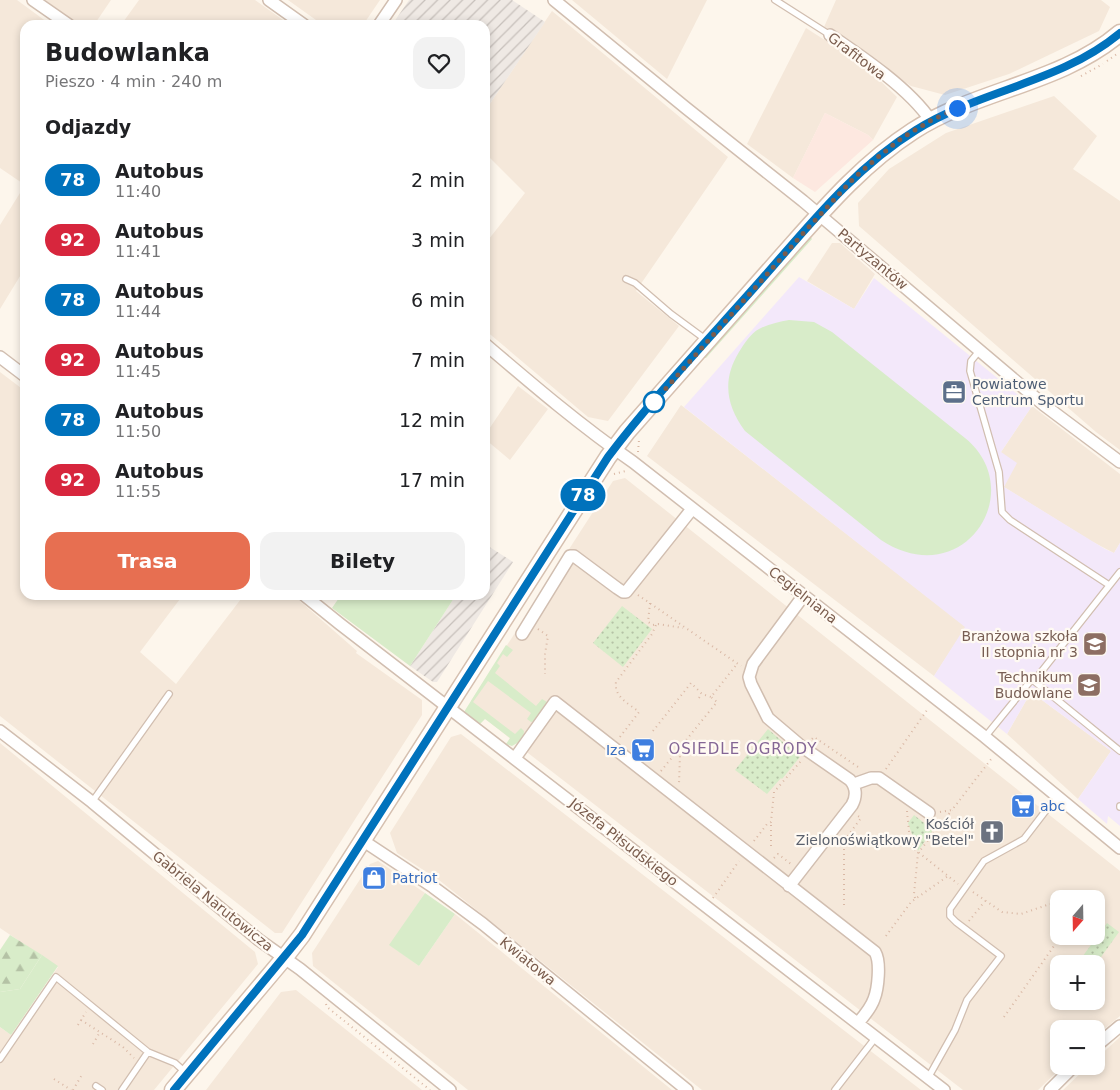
<!DOCTYPE html>
<html lang="pl">
<meta charset="utf-8">
<style>
:root{--surface:#fff;--page:#f2f2f2;--text:#202124;--muted:#757577;--accent:#e76f51}
body{margin:0;font-family:"DejaVu Sans",sans-serif;background:var(--page);color:var(--text);height:100vh;display:flex;flex-direction:column;font-size:19px;white-space:nowrap}
*{box-sizing:border-box;margin:0}
p{font-size:16px;color:var(--muted)}
.icon{flex:none;width:28px;height:28px;fill:none;stroke:currentColor;stroke-width:2;stroke-linecap:round;stroke-linejoin:round}
.map{position:relative;flex:1;overflow:hidden}
.drawer{position:absolute;left:20px;top:20px;width:470px;height:580px;display:flex;flex-direction:column;background:var(--surface);border-radius:15px;box-shadow:0 2px 8px #0003}
.drawer>*{flex:none}
.badge{padding:0 10px;border-radius:16px;font-size:18px;line-height:32px}
.needle{width:32px;rotate:200deg}
.controls{position:absolute;left:1050px;top:890px;display:grid;gap:10px}
.controls a{display:grid;place-items:center;width:55px;height:55px;border-radius:10px;background:var(--surface);box-shadow:0 2px 8px #0003;font-size:25px}
.you{position:absolute;width:25px;height:25px;margin:-12px;border:4px solid #fff;border-radius:50%;background:#1a73e8;box-shadow:0 0 0 8px #1a73e833}
.map>.badge{position:absolute;translate:-50% -50%;box-shadow:0 0 0 2px #fff}
h2{padding:0 25px;font-size:19px;line-height:45px}
.round{display:grid;place-items:center;flex:none;width:52px;height:52px;border-radius:15px;background:var(--page)}
.summary{display:flex;align-items:center;justify-content:space-between;height:85px;padding:0 25px}
h1{font-size:24px;font-weight:800;line-height:38px}
.primary-button{display:flex;gap:10px;margin-top:auto;padding:10px 25px}
.primary-button a{flex:1;height:58px;border-radius:15px;background:var(--accent);color:#fff;font-size:20px;font-weight:800;line-height:58px;text-align:center}
.primary-button a+a{background:var(--page);color:var(--text)}
ul{padding:0;list-style:none}
li{display:flex;align-items:center;gap:15px;height:60px;padding:0 25px}
li div{flex:1}
li b{display:block;font-size:19px}
li em{font-style:normal}
li .badge{min-width:55px;font-weight:700;text-align:center}
.map>svg:first-child{display:block}
.residential{fill:#f5e8da;fill-rule:evenodd}
.commercial{fill:#fde8e0}
.industrial{fill:url(#industrial-furrows)}
.education{fill:#f3e8fa}
.grass{fill:#d8ecc9}
.forest{fill:url(#forest-firs)}
.park{fill:url(#park-dots)}
.lines{fill:none;stroke-linecap:round;stroke-linejoin:round}
.lane-casing{stroke:#d1beb0;stroke-width:8}
.street-casing{stroke:#d1beb0;stroke-width:14}
.secondary-casing{stroke:#d6c0b0;stroke-width:19}
.path{stroke:#d9b8a5;stroke-width:2;stroke-dasharray:1 4;stroke-linecap:butt}
.lane{stroke:#fff;stroke-width:5.5}
.street{stroke:#fff;stroke-width:11}
.secondary{stroke:#fff;stroke-width:16}
.line-casing{stroke:#fff;stroke-width:11}
.line{stroke:#0072bc;stroke-width:8}
.walk{stroke:#7a5c4d;stroke-width:5;stroke-dasharray:0 9}
.stop-dot{fill:#fff;stroke:#0072bc;stroke-width:2.5}
.labels{text-anchor:middle;stroke-width:4.5;stroke-linejoin:round;paint-order:stroke}
.street-label{font-size:14px;fill:#7a5c4d;stroke:#fffaf3}
.service-label{font-size:14px;fill:#4e5e75;stroke:#fffaf3;text-anchor:start}
.education-label{font-size:14px;fill:#785e54;stroke:#fffaf3;text-anchor:end}
.shop-label{font-size:14px;fill:#366cbe;stroke:#fffaf3;text-anchor:start}
.worship-label{font-size:14px;fill:#5b616d;stroke:#fffaf3;text-anchor:end}
.neighbourhood-label{font-size:15px;letter-spacing:1px;fill:#846695;stroke:#fffaf3}
</style>
<div class="map">
<svg width="1120" height="1090" viewBox="0 0 1120 1090">
<defs>
<pattern id="industrial-furrows" width="10" height="10" patternUnits="userSpaceOnUse" patternTransform="scale(1.25)"><rect width="10" height="10" fill="#efe9e4"/><path d="M-1 1l2-2M0 10L10 0M9 11l2-2" fill="none" stroke="#c7c0bb"/></pattern>
<pattern id="forest-firs" width="22" height="20" patternUnits="userSpaceOnUse" patternTransform="scale(1.25)"><rect width="22" height="20" fill="#d8ecc9"/><path d="M5 1l3.5 6h-7zM16 11l3.5 6h-7z" fill="#b4c2a5"/></pattern>
<pattern id="park-dots" width="8" height="8" patternUnits="userSpaceOnUse" patternTransform="scale(1.25)"><rect width="8" height="8" fill="#d8ecc9"/><path d="M2 2h.1M6 6h.1" fill="none" stroke="#b4c2a5" stroke-width="1.8" stroke-linecap="round"/></pattern>
</defs>
<rect width="100%" height="100%" fill="#fdf6ec"/>
<path class="residential" d="M0 0H17L51 25H25V268L0 309V225L25 185 0 168Z
M45 0H111L94 25H80Z
M139 0H255L290 25H121Z
M288 0H380L363 25H323Z
M572 0H707L667 79Z
M836 0H1101L1110 7 1099 31 1009 74 945 95 911 86 824 27Z
M552 11 728 157 636 291 679 326 608 421 588 417 485 330V244L525 193 485 153V111Z
M806 28 865 66 897 97 873 140 868 135 825 113 793 178 747 144Z
M1054 96 1097 136 1073 169 1120 201V450L1096 432 859 226 858 203 889 169 946 133Z
M832 243H840L875 274 854 309 807 281Z
M0 372 25 391V595H183L140 652 176 684 244 595H293L357 651 356 653 422 700V715L282 933H275L0 716Z
M518 386 548 409 510 460 485 439V435Z
M681 405 966 627 934 676 647 456Z
M1032 406 1120 474V543L1114 553 1091 541 1004 487 1001 452Z
M625 478 1120 871V1016L1096 1036V1029H1059V1066H1063L1038 1090H963L528 753 471 707V701L613 481ZM1059 899H1096V936H1059ZM1059 964H1096V1001H1059Z
M1031 692 1111 751 1078 799 1007 734Z
M461 734 921 1090H702L439 880 397 853 390 833 451 737Z
M0 743 255 952 258 964 154 1090H0V1027L11 1035 58 967 0 928Z
M378 861 425 893 390 945 419 966 455 914 672 1090H468L313 966 312 953 370 864Z
M296 990 422 1090H206L281 992Z
M1120 1037V1090H1063L1088 1066H1096V1059Z"/>
<path class="commercial" d="M825 113 868 135 873 140 815 192 793 178Z"/>
<path class="industrial" d="M409 0H512L545 22 485 111V25H392Z
M488 546 513 562 437 682H433L410 666 456 595H485V550Z"/>
<path class="education" d="M799 277 854 309 874 278 1032 406 1001 452 1017 463 1004 487 1105 549 1114 553 1120 543V826L1108 816 1107 824 1078 799 1111 751 1031 692 1007 734 934 676 965 627 684 407Z"/>
<path class="grass" d="M810 236 812 239 706 358H704L702 357Z
M789 320 814 322 832 332 965 438C1030 491 963 594 881 540L745 431C726 405 722 380 739 352 744 344 751 333 759 329 768 324 779 322 789 320Z
M341 595H456L410 666 332 608Z
M506 645 513 650 507 657 503 654 497 663 500 666 495 673 536 706 542 699 547 702 546 708 536 721 531 722 527 719 531 713 488 681 473 702 515 734 521 728 524 731C524 739 518 743 512 746L506 744 510 738 485 719 480 724 464 712Z
M425 893 455 914 419 966 389 945Z
M42 955 58 966 11 1035 0 1027V992L20 989Z"/>
<path class="forest" d="M10 935 42 955 20 989 0 992V950Z"/>
<path class="park" d="M622 606 652 629 623 667 593 643Z
M768 729 800 757 782 779 781 778 767 794 735 770Z
M914 815 933 830 918 851 908 823Z
M1107 923 1119 932 1096 964H1077Z"/>
<g class="lines">
<defs>
<path id="lane" d="M775 0 830 35
M626 279 635 283 671 314 705 339
M980 350 971 361 970 371 999 472 1002 512 1010 520 1109 585
M1034 681 1120 751
M985 737 1032 679 1034 681 1120 572
M92 802 169 694
M1120 806V807
M0 1059 56 977 148 1052 175 1063 185 1072
M928 1078 955 1030 967 1000 1001 956 956 922 950 916V909L984 861 1024 839 1057 796
M96 1086 102 1090
M122 1090 148 1052
M835 1090 876 1037"/>
<path id="street" d="M33 0 69 25
M269 0 304 25
M554 0 686 108 803 201 1044 405 1120 462
M379 25 396 0
M830 35C861 56 910 89 931 121
M485 344C533 385 581 426 633 462L985 737 1120 848
M0 357 25 376
M304 595 340 624 944 1090
M522 634 570 556H574L617 588 623 592H626L692 509
M0 731 92 802 259 940 300 969 450 1090
M515 758 555 702 875 952C881 962 878 989 874 999 871 1008 864 1016 858 1023
M854 784 871 778H879L929 813
M362 840 433 887 483 924 687 1090
M789 886 852 805C857 796 856 787 850 780L801 746 768 718 751 684 749 677 753 664 804 595
M1096 1046 1120 1026
M1050 1090 1074 1066"/>
<path id="secondary" d="M173 1090 285 957 302 935 608 457 627 432C677 375 727 319 777 262 819 215 859 166 913 131 978 89 1060 84 1120 33"/>
</defs>
<use href="#lane" class="lane-casing"/>
<use href="#street" class="street-casing"/>
<use href="#secondary" class="secondary-casing"/>
<path class="path" d="M1107 61 1117 54
M1081 76 1103 64
M638 452 639 440
M614 474 626 471
M638 595 741 666
M650 603 648 622 653 625 658 624 683 628
M538 629 548 636 545 654V674
M699 698 702 694
M653 731 691 683 702 694 711 697
M620 737 639 712C628 703 614 697 616 682L652 634 656 625
M812 739 814 737 861 769
M678 752 680 754 679 784
M886 769 927 710
M661 771 717 702 711 697 737 664
M907 811 910 841 913 848 958 884
M940 812 952 810 992 758
M754 841 767 824 771 822 774 792 801 761
M771 846V822
M774 858 778 854 791 864
M973 892 1002 912 1021 914 1050 904 1059 908
M713 898 739 861
M915 898 914 894 918 853 952 810
M844 905V841L861 818 858 816
M969 921 985 901
M886 936 911 902 948 876
M326 1004 327 1007 430 1090
M1004 1017 1061 936
M81 1020 123 1047 134 1058
M78 1025 86 1012
M93 1044 100 1032
M54 1079 71 1090
M73 1090 83 1073"/>
<use href="#lane" class="lane"/>
<use href="#street" class="street"/>
<use href="#secondary" class="secondary"/>
</g>
<g class="lines">
<defs>
<path id="line" d="M174 1090 302 935 608 457C652 399 705 343 754 288 804 232 851 170 916 130 982 89 1060 83 1120 33"/>
</defs>
<use href="#line" class="line-casing"/>
<use href="#line" class="line"/>
<path class="walk" d="M654 402 807 229 853 179 878 157 902 138 930 121 957 108"/>
</g>
<defs>
<symbol id="office-square" viewBox="-11 -11 22 22"><rect x="-9" y="-9" width="18" height="18" rx="4" fill="#5c6f8a" stroke="#fffaf3"/><path d="M-6-3h4V-5.5h4V-3h4V5H-6ZM-1-4.5V-3h2v-1.5ZM-6 0V1H6V0Z" fill="#fff"/></symbol>
<symbol id="school-square" viewBox="-11 -11 22 22"><rect x="-9" y="-9" width="18" height="18" rx="4" fill="#8d6e63" stroke="#fffaf3"/><path d="M0-5L7-2L0 1L-7-2ZM-4 1L0 2.5L4 1V4Q0 6-4 4Z" fill="#fff"/></symbol>
<symbol id="supermarket-square" viewBox="-11 -11 22 22"><rect x="-9" y="-9" width="18" height="18" rx="4" fill="#3f7fe0" stroke="#fffaf3"/><path d="M-6-5.5h2.5l.6 2H6L4.5 2H-2.5L-4.4-4H-6ZM-1.5 3.2a1.3 1.3 0 1 0 .1 0ZM3 3.2a1.3 1.3 0 1 0 .1 0Z" fill="#fff"/></symbol>
<symbol id="church-square" viewBox="-11 -11 22 22"><rect x="-9" y="-9" width="18" height="18" rx="4" fill="#6b7280" stroke="#fffaf3"/><path d="M-1.2-6h2.4v3.5h3.3v2.4h-3.3V6h-2.4V-.1h-3.3v-2.4h3.3Z" fill="#fff"/></symbol>
<symbol id="shop-square" viewBox="-11 -11 22 22"><rect x="-9" y="-9" width="18" height="18" rx="4" fill="#3f7fe0" stroke="#fffaf3"/><path d="M-5-2.5h2.3a2.7 3.5 0 0 1 5.4 0H5L5.5 6h-11ZM-1.5-2.5h3a1.5 2.3 0 0 0-3 0Z" fill="#fff"/></symbol>
</defs>
<g fill-rule="evenodd">
<use href="#office-square" x="940" y="378" width="28" height="28"/>
<use href="#school-square" x="1081" y="630" width="28" height="28"/>
<use href="#school-square" x="1075" y="671" width="28" height="28"/>
<use href="#supermarket-square" x="629" y="736" width="28" height="28"/>
<use href="#supermarket-square" x="1009" y="792" width="28" height="28"/>
<use href="#church-square" x="978" y="818" width="28" height="28"/>
<use href="#shop-square" x="360" y="864" width="28" height="28"/>
</g>
<circle class="stop-dot" cx="654" cy="402" r="10"/>
<g class="labels">
<g class="street-label">
<text transform="translate(857 56) rotate(37)" y="5">Grafitowa</text>
<text transform="translate(873 259) rotate(40)" y="5">Partyzantów</text>
<text transform="translate(803 595) rotate(38)" y="5">Cegielniana</text>
<text transform="translate(624 842) rotate(38)" y="5">Józefa Piłsudskiego</text>
<text transform="translate(213 901) rotate(39)" y="5">Gabriela Narutowicza</text>
<text transform="translate(528 961) rotate(39)" y="5">Kwiatowa</text>
</g>
<g class="service-label">
<text x="972" y="389">Powiatowe<tspan x="972" dy="16">Centrum Sportu</tspan></text>
</g>
<g class="education-label">
<text x="1078" y="641">Branżowa szkoła<tspan x="1078" dy="16">II stopnia nr 3</tspan></text>
<text x="1072" y="682">Technikum<tspan x="1072" dy="16">Budowlane</tspan></text>
</g>
<g class="shop-label">
<text x="626" y="755" text-anchor="end">Iza</text>
<text x="1040" y="811">abc</text>
<text x="392" y="883">Patriot</text>
</g>
<g class="worship-label">
<text x="974" y="829">Kościół<tspan x="974" dy="16">Zielonoświątkowy "Betel"</tspan></text>
</g>
<g class="neighbourhood-label">
<text x="743" y="754">OSIEDLE OGRODY</text>
</g>
</g>
</svg>
<div class="controls">
<a><svg class="needle" viewBox="-14 -14 28 28"><path d="M0-13l5 13h-10z" fill="#e53935"/><path d="M0 13l5-13h-10z" fill="#757577"/></svg></a>
<a>+</a>
<a>−</a>
</div>
<div class="you" style="left:957px;top:108px"></div>
<b class="badge" style="left:583px;top:495px;background:#0072bc;color:#fff">78</b>
<section class="drawer">
<div class="summary"><div><h1>Budowlanka</h1><p>Pieszo · 4 min · 240 m</p></div><a class="round"><svg class="icon" aria-label="heart" viewBox="0 0 24 24"><path d="M12 20l-8-8c-3-5 5-10 8-4 3-6 11-1 8 4z"/></svg></a></div>
<h2>Odjazdy</h2>
<ul>
<li><span class="badge" style="background:#0072bc;color:#fff">78</span><div><b>Autobus</b><p>11:40</p></div><em>2 min</em></li>
<li><span class="badge" style="background:#d7263d;color:#fff">92</span><div><b>Autobus</b><p>11:41</p></div><em>3 min</em></li>
<li><span class="badge" style="background:#0072bc;color:#fff">78</span><div><b>Autobus</b><p>11:44</p></div><em>6 min</em></li>
<li><span class="badge" style="background:#d7263d;color:#fff">92</span><div><b>Autobus</b><p>11:45</p></div><em>7 min</em></li>
<li><span class="badge" style="background:#0072bc;color:#fff">78</span><div><b>Autobus</b><p>11:50</p></div><em>12 min</em></li>
<li><span class="badge" style="background:#d7263d;color:#fff">92</span><div><b>Autobus</b><p>11:55</p></div><em>17 min</em></li>
</ul>
<div class="primary-button"><a>Trasa</a><a>Bilety</a></div>
</section>
</div>
